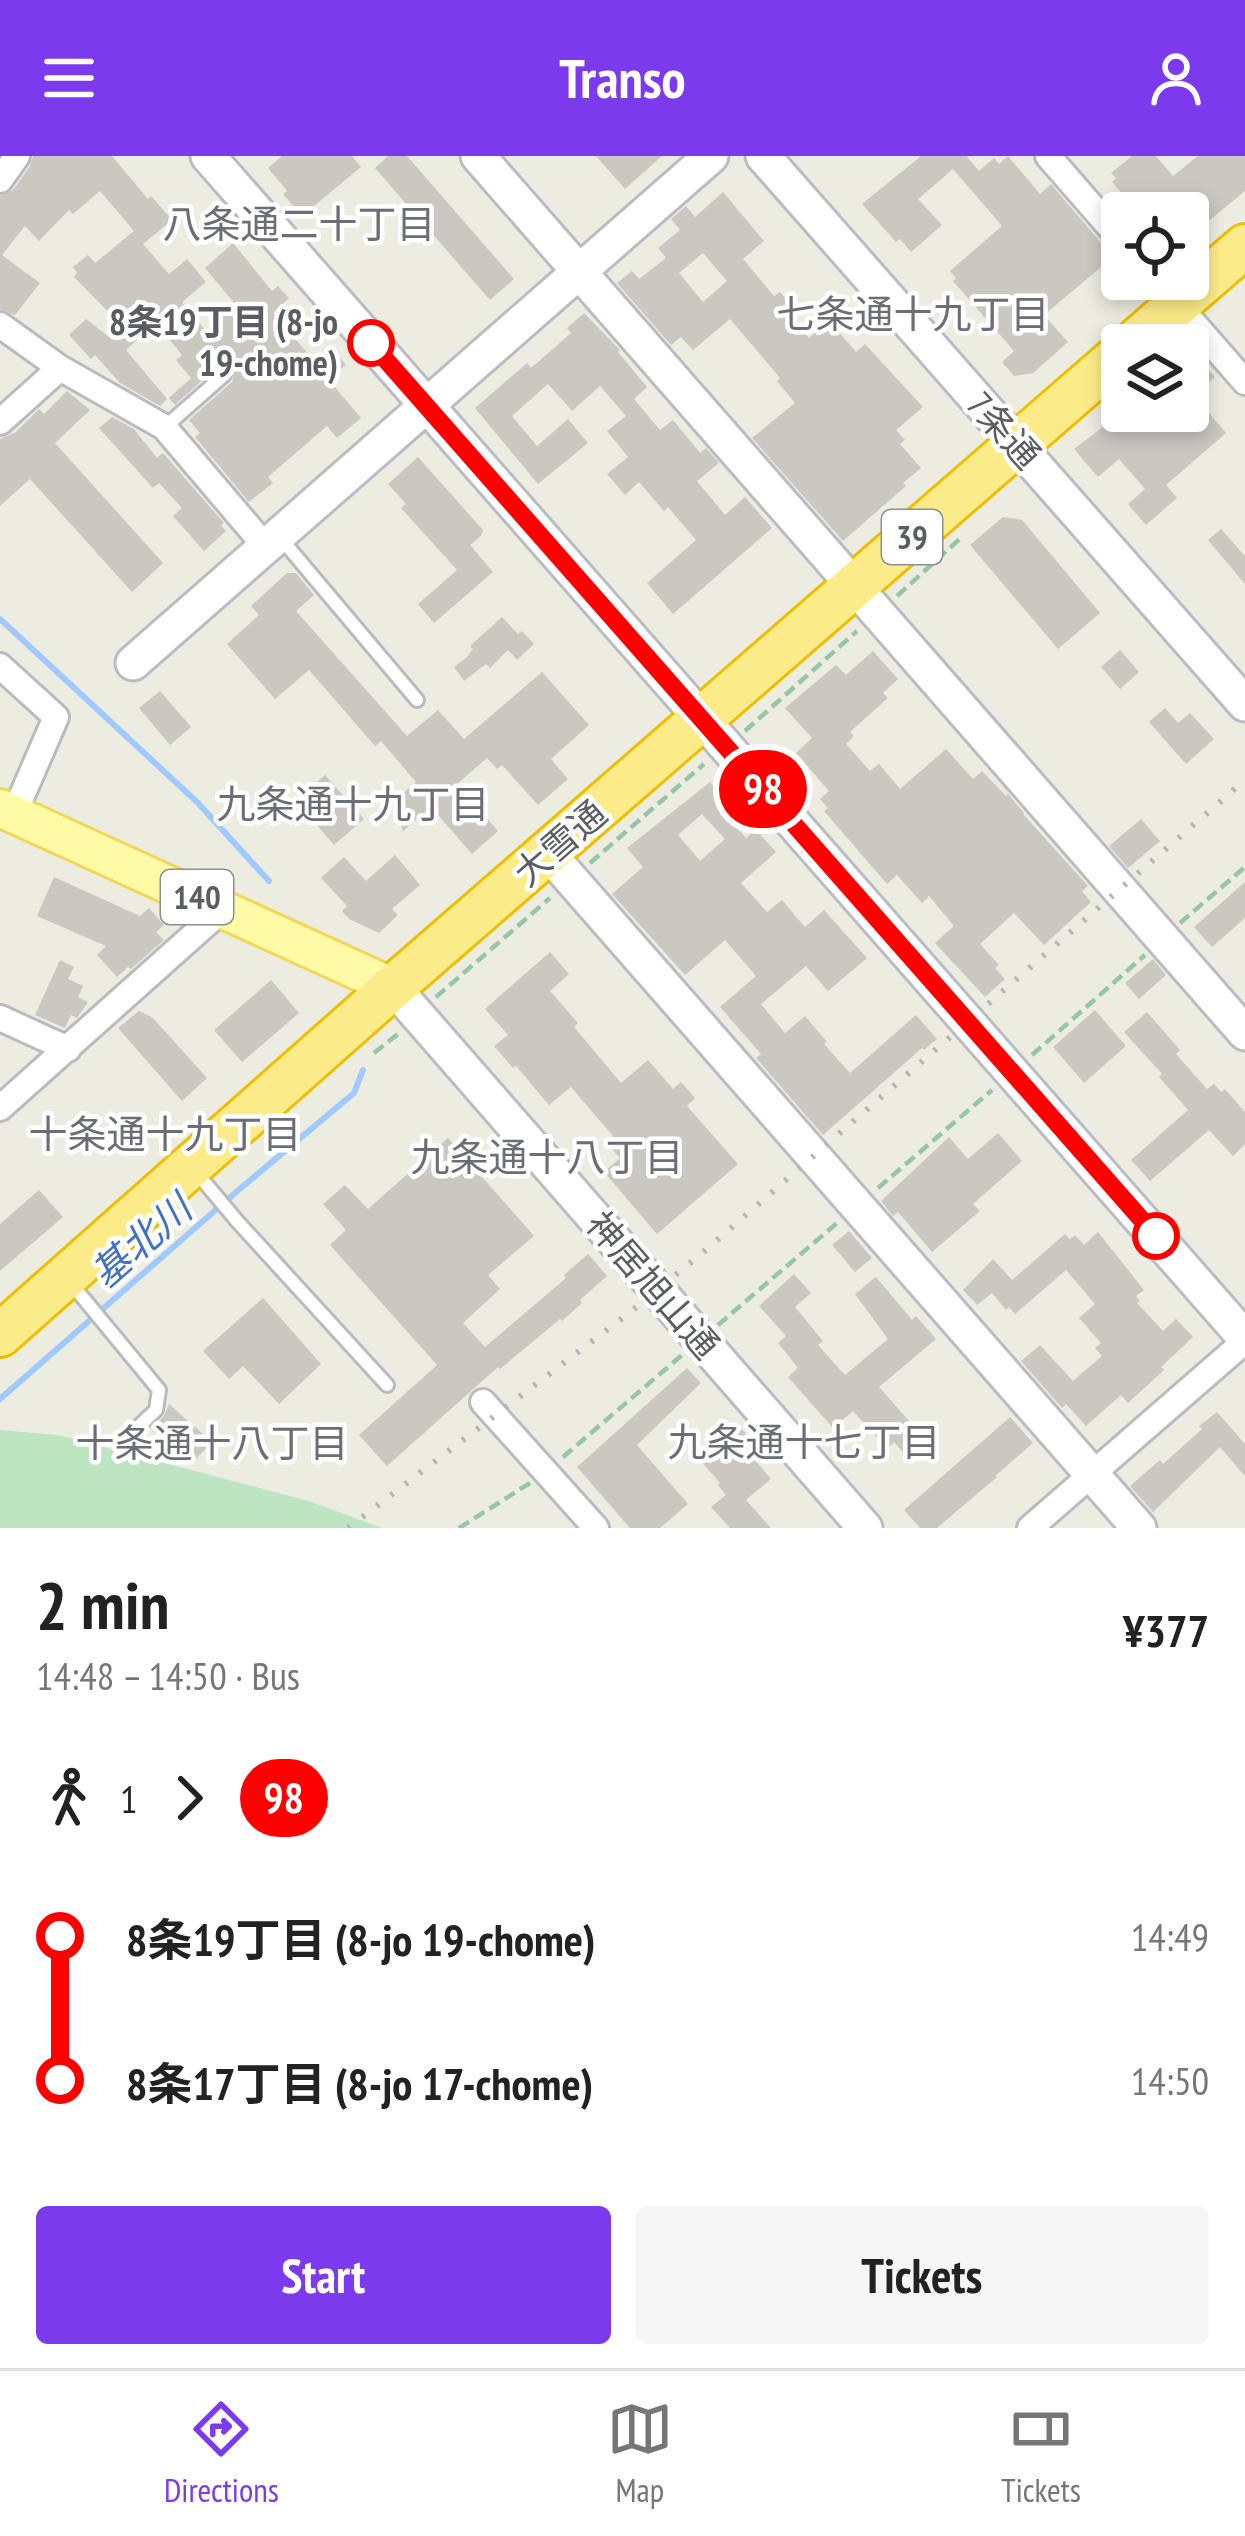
<!DOCTYPE html>
<meta charset="utf-8">
<style>
:root{--surface:#fff;--page:#f6f6f6;--text:#222;--muted:#767676;--line:#e0e0e0;--accent:#7c3aed}
body{margin:0;font-family:"PT Sans Narrow","Noto Sans JP",sans-serif;background:var(--page);color:var(--text);height:100vh;display:flex;flex-direction:column;font-size:45px;white-space:nowrap}
*{box-sizing:border-box;margin:0}
p{font-size:39px;color:var(--muted)}
.icon{flex:none;width:66px;height:66px;fill:none;stroke:currentColor;stroke-width:2;stroke-linecap:round;stroke-linejoin:round}
.map{position:relative;height:1372px;overflow:hidden}
.panel{display:flex;flex-direction:column;background:var(--surface);flex:1}
.panel>*{flex:none}
.badge{padding:0 24px;border-radius:39px;font-size:42px;line-height:78px}
.controls{position:absolute;left:1101px;top:36px;display:grid;gap:24px}
.controls a{display:grid;place-items:center;width:108px;height:108px;border-radius:12px;background:var(--surface);box-shadow:0 6px 18px #0003;font-size:60px}
.map>.badge{position:absolute;translate:-50% -50%;box-shadow:0 0 0 6px #fff}
.legs{display:flex;align-items:center;gap:18px;height:132px;padding:0 36px;font-size:39px}
.legs p{margin-inline-start:auto}
.overview{display:flex;align-items:center;justify-content:space-between;height:204px;padding:0 36px}
h1{font-size:66px;font-weight:700;line-height:90px}
.primary-button{display:flex;gap:24px;margin-top:auto;padding:24px 36px}
.primary-button a{flex:1;height:138px;border-radius:12px;background:var(--accent);color:#fff;font-size:48px;font-weight:700;line-height:138px;text-align:center}
.primary-button a+a{background:var(--page);color:var(--text)}
ul{padding:0 36px;list-style:none}
li{display:flex;align-items:center;gap:42px;height:144px;font-size:45px}
li i{display:grid;place-items:center;width:18px;height:100%;margin:0 15px;background:currentColor}
li i::after{content:'';width:30px;height:30px;margin:-15px;border:9px solid;border-radius:50%;background:var(--surface)}
li p{margin-inline-start:auto}
li:first-child i{background:linear-gradient(#0000 50%,currentColor 0)}
li:last-child i{background:linear-gradient(currentColor 50%,#0000 0)}
header{display:flex;justify-content:space-between;align-items:center;height:156px;padding:0 36px;background:var(--accent);color:#fff;font-size:54px;font-weight:700}
.tabs{display:flex;justify-content:space-around;align-items:center;height:168px;border-top:3px solid var(--line);background:var(--surface);font-size:33px;color:var(--muted)}
.tabs a{display:grid;justify-items:center;gap:6px}
.tabs .on{color:var(--accent)}
.map>svg:first-child{display:block}
.green{fill:#bee5c2}
.lines{fill:none;stroke-linecap:round;stroke-linejoin:round}
.stream{stroke:#a0cafe;stroke-width:6}
.building{fill:#cac8c1;fill-rule:evenodd}
.lane-casing{stroke:#b9bbc0;stroke-width:18}
.street-casing{stroke:#b9bbc0;stroke-width:30}
.secondary-casing{stroke:#babcc3;stroke-width:39}
.primary-casing{stroke:#f0d757;stroke-width:42}
.highway-casing{stroke:#ecbf02;stroke-width:48}
.path{stroke:#97c5a9;stroke-width:4.5;stroke-dasharray:12 6;stroke-linecap:butt}
.lane{stroke:#fff;stroke-width:12}
.street{stroke:#fff;stroke-width:24}
.secondary{stroke:#fff;stroke-width:33}
.primary{stroke:#fefaa5;stroke-width:36}
.highway{stroke:#fcec89;stroke-width:42}
.rail{stroke:#b5b6b6;stroke-width:6;stroke-dasharray:3 15;stroke-linecap:butt}
.line-1-casing{stroke:#fff;stroke-width:27}
.line-1{stroke:#f00;stroke-width:18}
.stop-1-dot{fill:#fff;stroke:#f00;stroke-width:6}
.labels{text-anchor:middle;stroke-width:9;stroke-linejoin:round;paint-order:stroke}
.shield{fill:#fff;stroke:#8c8e91;stroke-width:3}
.shield-label{font-size:33px;font-weight:bold;fill:#5a5d62}
.stop-label{font-size:36px;font-weight:bold;fill:#5a5d62;stroke:#fff;text-anchor:end}
.street-label{font-size:36px;fill:#5a5d62;stroke:#fff}
.neighbourhood-label{font-size:39px;fill:#6b6e74;stroke:#fff}
.water-label{font-size:39px;font-style:italic;fill:#4371c1;stroke:#fff}
</style>
<header><svg class="icon" aria-label="menu" viewBox="0 0 24 24"><path d="M4 6h16M4 12h16M4 18h16"/></svg>Transo<svg class="icon" aria-label="person" viewBox="0 0 24 24"><circle cx="12" cy="8" r="4"/><path d="M4 21q1-7 8-7t8 7"/></svg></header>
<div class="map">
<svg width="1245" height="1372" viewBox="0 0 1245 1372">
<rect width="100%" height="100%" fill="#edece1"/>
<path class="green" d="M0 1274 58 1279 309 1345 382 1372H0Z"/>
<g class="lines">
<path class="stream" d="M0 463 197 646 269 725
M0 1243 235 1037 354 937 363 914"/>
</g>
<path class="building" d="M33 0H112L148 43 151 40 172 64 143 88 169 118 187 103 206 126 182 146 206 175 236 149 205 112 233 87 272 135 278 130 289 142 273 157 317 208 334 194 346 209 328 223 361 262 337 282 327 270 268 321 273 327 249 346 195 281 200 277 189 264 232 226 234 218 231 211 223 209 217 211 175 249 169 242 191 222 176 204 182 199 156 167 126 194 167 243 160 250 120 227 95 199 91 203 69 179 86 163 113 184 124 172 74 121 77 117 73 111 88 99 95 107 134 75 100 35 73 58 69 54 39 85 25 70 2 99 40 127 15 159 0 153V40L13 34 30 10Z
M282 0H352L361 11 302 60 283 38 287 35 268 12Z
M388 0H407L514 123 490 144 375 12Z
M596 0H662L625 33Z
M921 0H968L967 1 979 15 994 2 999 8 1008 0 1040 38 1051 28 1113 101 1044 159 1068 186 1033 217 1014 220 1002 206 1014 195 953 125 956 122 950 115 1002 70 953 13 918 43 942 69 911 96 900 83 896 86 862 48Z
M1132 0H1156L1173 20 1198 0H1245V35L1188 82V57H1139L1112 26 1116 22 1111 17Z
M723 36 764 85 743 103 774 140 780 136 794 153 788 157 809 182 829 165 856 196 865 188 923 251 896 274 905 284 900 288 921 312 903 327 906 330 843 385 752 282 795 247 777 225 780 222 730 163 693 194 681 181 671 189 617 127 632 115 639 123 666 102 658 92 680 74 671 63 686 50 695 61ZM703 97 727 125 703 146 679 117Z
M584 157 620 194 618 196 647 231 634 243 660 274 673 264 700 297 706 292 719 307 697 325 725 359 745 341 772 372 673 458 647 427 696 384 668 351 664 355 639 326 625 339 607 318 628 301 607 275 626 260 600 230 572 255 548 228 512 260 537 290 568 263 588 287 538 328 475 252 527 207 531 212 571 177 567 172Z
M1188 191 1215 221 1188 245Z
M67 235 90 254 55 287 163 407 132 436 30 323 0 350V283L16 276 39 253 44 258Z
M1124 255H1207L1226 277 1166 329 1177 342 1146 369 1128 348 1145 333 1119 303 1098 321 1074 293Z
M112 261 134 273 157 302 163 297 224 367 221 369 226 375 204 395 173 360 182 352 159 327 153 332 99 272Z
M418 301 483 374 481 380 470 389 493 416 434 467 418 448 457 414 401 352 406 348 388 328Z
M1003 361 1022 364 1100 457 1058 493 970 389Z
M1221 373 1245 400V428L1208 384Z
M287 417H296L314 439 296 455 407 580 438 554 464 583 542 516 589 569 551 603 568 623 538 649 502 609 497 613 487 602 457 628 498 675 472 698 431 651 403 675 393 646 416 626 381 585 375 590 309 514 275 543 227 488 259 459 251 450Z
M502 461 518 478 522 475 534 488 517 504 508 494 490 512 486 508 464 525 454 511 467 501 473 493 470 490Z
M1120 494 1139 516 1120 533 1101 511Z
M873 495 898 523 883 537 888 542 850 576 854 580 846 588 870 615 879 608 900 633 946 593 973 623 982 615 1006 640 1008 638 1024 657 1023 658 1088 730 1082 735 1091 746 1044 789 1014 757 980 788 999 809 995 812 1005 823 985 841 935 787 954 770 929 740 922 747 897 719 887 728 824 655 828 652 820 643 829 635 796 597 812 582 785 552 836 509 846 519Z
M160 535 191 571 170 589 139 552Z
M1165 552 1178 567 1190 557 1214 583 1186 608 1149 566Z
M325 619 364 663 334 689 296 645Z
M710 626 724 642 717 649 746 682 755 673 776 696 741 727 767 756 782 744 805 771 824 754 867 802 828 835 806 810 761 848 785 877 805 860 827 886 824 888 850 917 916 859 937 883 924 894 922 892 823 979 756 902 761 898 720 851 756 820 725 784 685 819 612 738 643 711 627 692ZM702 658 725 683 700 705 678 679Z
M1141 663 1160 685 1128 712 1109 690Z
M395 699 420 729 392 753 398 759 379 777 349 763 342 755 347 750 321 722 344 701 366 725Z
M54 721 140 760 149 752 164 769 156 776 164 784 131 813 128 811 117 821 97 799 106 790 37 760Z
M1245 726V762L1212 791 1194 771Z
M550 796 569 818 550 835 578 867 574 871 621 927 648 904 673 933 681 926 695 942 687 950 738 1008 657 1078 604 1016 620 1002 612 993 619 987 571 931 549 949 516 910 513 912 494 890 508 879 485 853Z
M1153 803 1166 819 1139 843 1125 827Z
M60 804 74 811 68 823 83 830 78 841 88 846 77 862 71 859 65 872 35 859Z
M271 824 299 857 242 906 214 874Z
M1095 854 1126 890 1084 927 1053 891Z
M139 855 153 862 207 922 182 945 118 872Z
M1147 856 1180 894 1176 898 1207 933 1214 928 1221 936 1225 933 1245 956V988L1233 1000 1209 974 1150 1025 1131 1004 1188 954 1159 921 1162 918 1124 876Z
M998 977 1022 1005 973 1048 980 1055 932 1096 898 1056 893 1060 881 1045 949 981 968 1003Z
M448 982 534 1080 488 1119 500 1133 463 1167 485 1191 566 1122 564 1119 588 1098 607 1120 580 1144 582 1147 562 1165 560 1163 500 1213 498 1211 387 1310 359 1279 437 1209 330 1089 346 1074 323 1048 345 1029 368 1053Z
M39 1034 63 1061 0 1115V1068Z
M849 1075 872 1102 855 1116 832 1089Z
M1098 1076 1144 1134 1136 1140 1140 1145 1137 1147 1163 1175 1176 1163 1193 1181 1161 1211 1164 1214 1128 1247 1121 1239 1086 1270 1066 1248 1062 1252 1021 1205 1040 1189 1073 1225 1102 1200 1095 1192 1101 1187 1079 1162 1095 1148 1066 1114 1015 1158 1009 1151 1006 1154 992 1137 977 1149 963 1134 993 1103 1012 1124 1065 1078 1070 1083 1075 1079 1084 1089Z
M794 1118 811 1137 795 1151 823 1185 818 1189 845 1219 888 1183 855 1138 876 1121 912 1164 916 1160 936 1183 879 1231 917 1274 924 1267 935 1280 909 1303 894 1286 887 1293 853 1255 833 1272 788 1221 798 1212 778 1187 786 1180 759 1150Z
M263 1142 321 1208 279 1248 243 1210 229 1223 203 1195Z
M687 1212 701 1227 637 1289 688 1348 660 1372H630L577 1311Z
M169 1248 212 1286 191 1308 151 1273 164 1260Z
M1217 1256 1245 1288V1320L1220 1291 1153 1356 1130 1330 1160 1304 1163 1308 1202 1273 1199 1270Z
M1010 1261 1033 1287 995 1320 997 1321 937 1372H920L904 1354Z
M739 1270 756 1289 748 1296 771 1323 746 1344 771 1372H730L711 1351 726 1339 718 1329 720 1327 700 1304Z"/>
<g class="lines">
<defs>
<path id="lane" d="M165 271 224 219
M278 379 417 544
M196 1016 237 1065 387 1229
M70 1126 159 1234 156 1254 137 1272"/>
<path id="street" d="M1048 0 1122 85
M0 24 17 0
M1155 123 1245 226
M0 169 60 212 164 271 265 390
M0 266 60 212
M0 510 56 561 14 658
M0 862 68 893
M0 952 223 753
M483 1246 596 1372
M1030 1372 1245 1185"/>
<path id="secondary" d="M208 0 1245 1182
M478 0 1245 877
M763 0 1245 548
M133 507 711 0
M548 697 1139 1372
M393 831 865 1372"/>
<path id="primary" d="M0 652 393 831"/>
<path id="highway" d="M1131 189 1245 90
M0 1179 393 831 1122 197"/>
</defs>
<use href="#lane" class="lane-casing"/>
<use href="#street" class="street-casing"/>
<use href="#secondary" class="secondary-casing"/>
<use href="#primary" class="primary-casing"/>
<use href="#highway" class="highway-casing"/>
<path class="path" d="M897 440 963 380
M745 575 857 475
M590 707 704 608
M1180 767 1245 711
M436 841 550 742
M374 897 398 878
M1032 899 1145 799
M878 1032 992 934
M718 1169 837 1067
M563 1301 682 1199
M459 1372 530 1327"/>
<use href="#lane" class="lane"/>
<use href="#street" class="street"/>
<use href="#secondary" class="secondary"/>
<use href="#primary" class="primary"/>
<use href="#highway" class="highway"/>
<path class="rail" d="M348 1372 629 1157 700 1099 1245 624"/>
</g>
<g class="lines">
<defs>
<path id="line-1" d="M371 187 1156 1080"/>
</defs>
<use href="#line-1" class="line-1-casing"/>
<use href="#line-1" class="line-1"/>
</g>
<g class="stop-1-dot">
<circle cx="371" cy="187" r="21"/>
<circle cx="1156" cy="1080" r="21"/>
</g>
<g class="labels">
<g class="shield">
<rect x="882" y="354" width="60" height="54" rx="9"/>
<rect x="161" y="714" width="72" height="54" rx="9"/>
</g>
<g class="shield-label">
<text x="912" y="393">39</text>
<text x="197" y="753">140</text>
</g>
<g class="stop-label">
<text x="338" y="179">8条19丁目 (8-jo<tspan x="338" dy="41">19-chome)</tspan></text>
</g>
<g class="street-label">
<text transform="translate(1004 274) rotate(48)" y="13">7条通</text>
<text transform="translate(560 687) rotate(-41)" y="13">大雪通</text>
<text transform="translate(653 1129) rotate(49)" y="13">神居旭山通</text>
</g>
<g class="neighbourhood-label">
<text x="299" y="82">八条通二十丁目</text>
<text x="913" y="172">七条通十九丁目</text>
<text x="353" y="662">九条通十九丁目</text>
<text x="165" y="992">十条通十九丁目</text>
<text x="547" y="1015">九条通十八丁目</text>
<text x="804" y="1300">九条通十七丁目</text>
<text x="212" y="1301">十条通十八丁目</text>
</g>
<g class="water-label">
<text transform="translate(141 1085) rotate(-41)" y="14">基北川</text>
</g>
</g>
</svg>
<div class="controls">
<a><svg class="icon" aria-label="locate" viewBox="0 0 24 24"><circle cx="12" cy="12" r="6"/><path d="M12 2v4M12 18v4M2 12h4M18 12h4"/></svg></a>
<a><svg class="icon" aria-label="layers" viewBox="0 0 24 24"><path d="M12 4l9 5-9 5-9-5zM3 14l9 5 9-5"/></svg></a>
</div>
<b class="badge" style="left:763px;top:633px;background:#f00;color:#fff">98</b>
</div>
<section class="panel">
<div class="overview"><div><h1>2 min</h1><p>14:48 – 14:50 · Bus</p></div><b>¥377</b></div>
<div class="legs"><svg class="icon" aria-label="walk" viewBox="0 0 24 24"><circle cx="13" cy="4" r="2"/><path d="M13 8l-2 6 4 7M11 14l-3 7M7 12l3-4h3l4 4"/></svg>1<svg class="icon" aria-label="forward" viewBox="0 0 24 24"><path d="M9 5l7 7-7 7"/></svg><b class="badge" style="background:#f00;color:#fff">98</b></div>
<ul>
<li><i style="color:#f00"></i><b>8条19丁目 (8-jo 19-chome)</b><p>14:49</p></li>
<li><i style="color:#f00"></i><b>8条17丁目 (8-jo 17-chome)</b><p>14:50</p></li>
</ul>
<div class="primary-button"><a>Start</a><a>Tickets</a></div>
</section>
<nav class="tabs">
<a class="on"><svg class="icon" aria-label="directions" viewBox="0 0 24 24"><path d="M12 3l9 9-9 9-9-9zM9 14v-3h6M13 9l2 2-2 2"/></svg>Directions</a>
<a><svg class="icon" aria-label="map" viewBox="0 0 24 24"><path d="M3 6l6-2 6 2 6-2v14l-6 2-6-2-6 2zM9 4v14M15 6v14"/></svg>Map</a>
<a><svg class="icon" aria-label="tickets" viewBox="0 0 24 24"><path d="M3 7h18v10H3zM15 7v10"/></svg>Tickets</a>
</nav>
